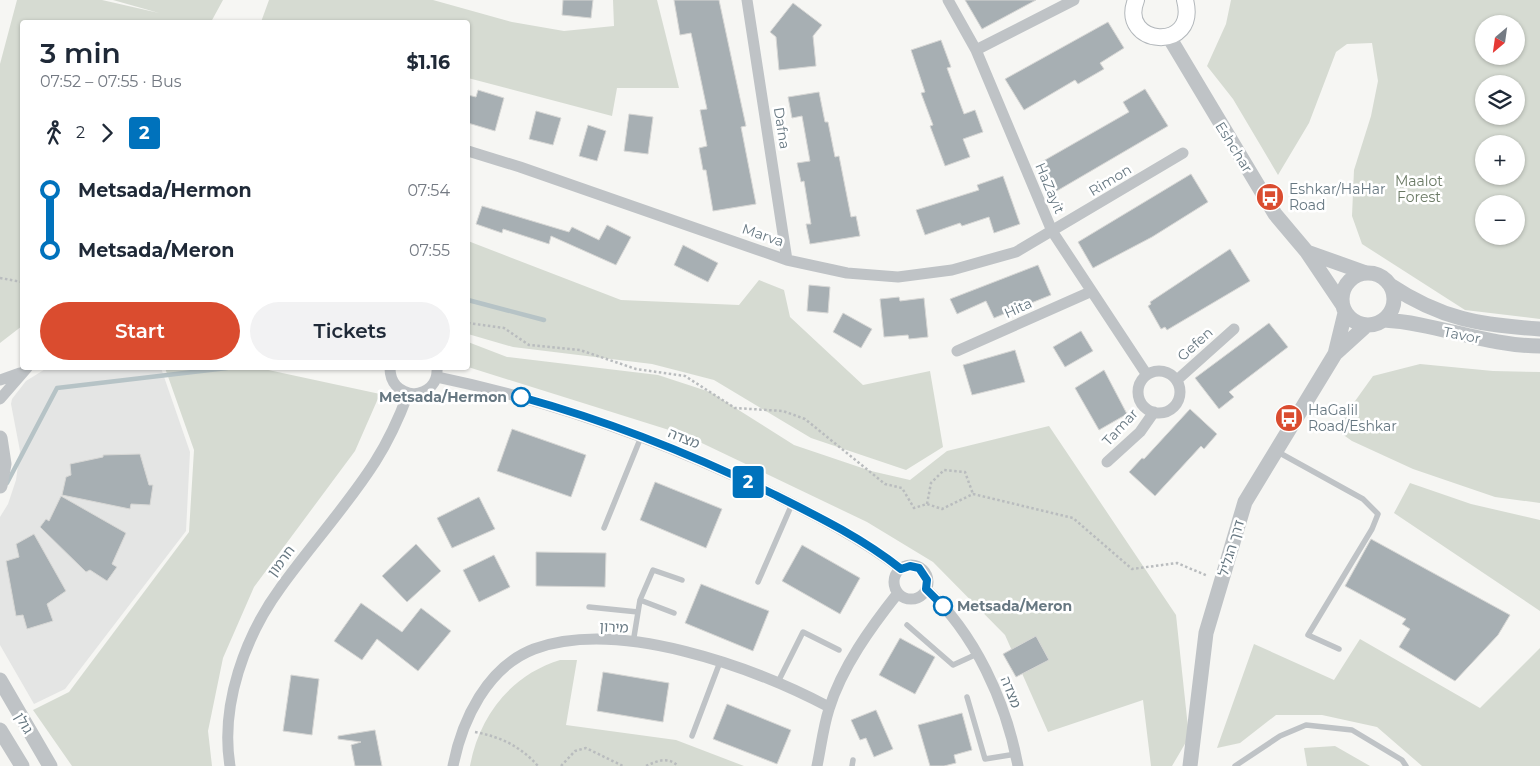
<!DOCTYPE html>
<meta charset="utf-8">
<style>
:root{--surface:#fff;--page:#f2f2f3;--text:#1f2937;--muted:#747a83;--accent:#da4c2f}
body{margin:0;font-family:Montserrat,"Noto Sans Hebrew",sans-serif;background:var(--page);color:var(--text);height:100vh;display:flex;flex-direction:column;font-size:19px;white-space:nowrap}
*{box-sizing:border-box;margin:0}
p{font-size:16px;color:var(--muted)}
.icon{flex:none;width:28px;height:28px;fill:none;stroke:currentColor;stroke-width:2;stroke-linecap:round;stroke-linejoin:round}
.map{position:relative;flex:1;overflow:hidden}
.side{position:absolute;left:20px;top:20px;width:450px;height:350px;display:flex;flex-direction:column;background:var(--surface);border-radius:5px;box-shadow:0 1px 4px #0004}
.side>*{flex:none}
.badge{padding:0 10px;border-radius:4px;font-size:18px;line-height:32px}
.needle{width:32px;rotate:209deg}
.controls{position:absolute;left:1475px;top:15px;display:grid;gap:10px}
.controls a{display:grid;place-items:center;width:50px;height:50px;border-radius:50%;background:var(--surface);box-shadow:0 1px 4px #0004;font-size:25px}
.map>.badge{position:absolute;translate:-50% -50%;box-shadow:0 0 0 2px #fff}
.legs{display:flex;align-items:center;gap:8px;height:55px;padding:0 20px;font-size:16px}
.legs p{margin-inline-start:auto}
.head{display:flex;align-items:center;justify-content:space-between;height:85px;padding:0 20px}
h1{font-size:28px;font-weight:600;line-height:38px}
.button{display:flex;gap:10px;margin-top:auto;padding:10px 20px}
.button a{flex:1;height:58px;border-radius:30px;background:var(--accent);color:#fff;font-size:20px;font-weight:600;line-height:58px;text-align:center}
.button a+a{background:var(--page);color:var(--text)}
ul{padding:0 20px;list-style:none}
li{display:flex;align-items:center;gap:18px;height:60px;font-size:19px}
li i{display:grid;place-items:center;width:8px;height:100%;margin:0 6px;background:currentColor}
li i::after{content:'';width:12px;height:12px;margin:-6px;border:4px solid;border-radius:50%;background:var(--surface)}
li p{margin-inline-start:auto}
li:first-child i{background:linear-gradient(#0000 50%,currentColor 0)}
li:last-child i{background:linear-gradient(currentColor 50%,#0000 0)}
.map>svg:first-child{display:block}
.built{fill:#e4e5e4}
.green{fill:#d6dbd2;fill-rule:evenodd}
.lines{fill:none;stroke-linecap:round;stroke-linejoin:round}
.stream{stroke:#b6c3c6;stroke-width:4.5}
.building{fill:#a7afb3;stroke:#d7d7d5}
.secondary-casing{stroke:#b2b7bb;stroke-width:18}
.path{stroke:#b9bcbe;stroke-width:2.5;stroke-dasharray:2.5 2.5;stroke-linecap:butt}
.service{stroke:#bfc3c6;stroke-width:5.5}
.minor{stroke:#bfc3c6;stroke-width:11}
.tertiary{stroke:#bfc3c6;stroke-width:15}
.secondary{stroke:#fff;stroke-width:16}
.line-1-casing{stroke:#fff;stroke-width:11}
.line-1{stroke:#0072bc;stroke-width:8}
.stop-1-dot{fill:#fff;stroke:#0072bc;stroke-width:2.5}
.labels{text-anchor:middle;stroke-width:5;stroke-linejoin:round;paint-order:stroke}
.street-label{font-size:14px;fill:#677882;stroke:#fff}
.park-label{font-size:14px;fill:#6b7a65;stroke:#fff}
.poi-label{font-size:14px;fill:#677882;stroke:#fff;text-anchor:start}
.stop-label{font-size:14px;font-weight:bold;fill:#677882;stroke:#fff;text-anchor:end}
</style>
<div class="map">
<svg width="1540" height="766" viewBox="0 0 1540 766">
<rect width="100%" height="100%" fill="#f6f6f3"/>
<path class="built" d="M47 368H161L190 452 186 531 65 689 34 704 0 645V517L8 504 16 480 20 451 11 404 12 399 26 381Z"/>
<path class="green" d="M17 0H102L159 13 113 0H223L211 22H22V326L0 343V64Z
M269 0H433L512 22 564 31 614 26 613 0H657L679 88H617L612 116 468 78V22H261Z
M1231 0H1540V319L1465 310 1362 244 1352 216 1354 170 1371 116 1378 81 1372 43 1347 44 1336 52 1309 123 1278 175 1233 99 1207 66 1226 24ZM1484 24H1516V56H1484ZM1484 84H1516V116H1484ZM1484 144H1516V176H1484ZM1484 204H1516V236H1484Z
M468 241 621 300 739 305 759 280 784 290 790 317 863 385 930 371 943 447 906 470 811 438 714 380 652 364 513 347 468 334Z
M468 342 507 357 658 375 710 392 794 445 871 471 910 480 947 451 1049 426 1176 615 1189 737 1172 766H1151L1143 700 1048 732 1005 635 933 562 867 522 685 435 468 367Z
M1420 364 1493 371 1540 372V503L1495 497 1413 469 1352 441 1335 429 1373 376Z
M165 368H259L380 394 355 451 254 587 223 658 208 731 212 766H72L33 710 69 692 189 532 194 450Z
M1410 483 1471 504 1540 520V611L1394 513Z
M1360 639 1480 708 1540 648V766H1422L1377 727 1322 715H1276L1240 743 1217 748 1254 644 1334 680Z
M560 660H577L566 725 676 740 744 766H470C479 716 511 675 560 660Z
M1335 746 1370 766H1307L1304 748Z"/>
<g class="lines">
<path class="stream" d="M468 300 544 320
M7 483 57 388 227 368"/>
</g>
<path class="building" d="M563 0H593L591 18 562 15Z
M674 0H719L741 103 746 126 741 127 756 204 713 211 706 170H703L699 148 707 146 700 110 707 109 691 33 680 35Z
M965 0H1036L982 29Z
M793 3 822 25 813 36 816 66 779 70 776 37 770 32Z
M1108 22 1124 48 1100 63 1104 69 1078 84 1075 80 1024 110 1005 79Z
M941 40 951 67 947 68 964 114 975 110 983 132 963 139 970 157 945 166 930 126 933 125 921 93 925 92 911 50Z
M1145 89 1168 126 1055 192 1038 164 1129 112 1123 102Z
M478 90 504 98 495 131 468 123V95L476 97Z
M819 92 825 122H828L835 157 839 156 851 217 856 216 860 236 810 244 806 224H811L804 181 801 182 797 163 810 161 802 116 792 118 788 97Z
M536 111 561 118 553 145 529 139Z
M629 114 653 117 648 154 624 151Z
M588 125 606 131 597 161 579 156Z
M1191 174 1208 202 1152 237 1093 268 1078 242Z
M1003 176 1020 224 994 233 989 217 962 226 960 223 925 235 916 210 979 190 977 185Z
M482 206 569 232 572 227 599 240 607 225 631 237 616 265 551 236 549 244 503 229 502 233 476 224Z
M683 245 718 263 708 282 674 265Z
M1230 249 1250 281 1167 330 1165 327 1161 329 1148 306 1151 304 1150 302Z
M1038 265 1051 295 994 318 986 301 957 314 950 299Z
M809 285 830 287 828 313 807 311Z
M899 297 900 301 924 298 928 337 909 339 908 335 884 337 880 299Z
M843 313 872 329 861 348 833 332Z
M1269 323 1288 347 1229 392 1234 397 1219 409 1195 378Z
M1081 331 1093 351 1065 367 1053 347Z
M1015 350 1025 382 972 395 963 365Z
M1104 370 1127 414 1099 430 1075 388Z
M1190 409 1217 434 1204 449 1201 446 1155 496 1129 472 1142 458 1144 459Z
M512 429 586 455 571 497 497 471Z
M140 454 149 485H153L150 505 131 504 130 509 62 495 66 477 71 475 70 464 103 457V455Z
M655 482 722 509 706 548 640 520Z
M61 496 126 533 112 564 117 567 107 581 90 570 86 572 40 527 46 519 49 521Z
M479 497 495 529 452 548 437 518Z
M34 534 66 591 47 604 53 621 27 629 23 615 16 616 6 561 19 557 16 544Z
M1371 539 1510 615 1498 635 1455 681 1399 647 1410 629 1402 624 1406 619 1345 586Z
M416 544 441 571 407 602 382 576Z
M802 545 860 578 840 614 782 581Z
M536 552 606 553 605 587 536 586Z
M494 555 510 587 479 602 463 570Z
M701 584 769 611 753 651 685 623Z
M361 603 402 632 421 608 451 631 418 671 377 639 362 660 334 641Z
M1036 636 1049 660 1016 677 1003 654Z
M900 638 935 657 915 694 879 675Z
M603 672 669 683 663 722 597 711Z
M291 675 319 679 312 735 283 731Z
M727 704 791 730 777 764 713 739Z
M876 710 893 749 874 757 866 738 860 740 851 720Z
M962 713 972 750 954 755 956 763 944 766H930L918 725Z
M375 730 382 766H355L351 745 361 742 338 739V736Z"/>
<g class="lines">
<defs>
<path id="secondary" d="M1136 0C1118 46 1199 53 1185 0"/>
</defs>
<use href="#secondary" class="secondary-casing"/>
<path class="path" d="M0 278 22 282
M468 323 504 328 529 345 580 350 636 369 685 376 735 408 783 411 805 419 885 484 902 488 914 508 927 504 942 509 973 494 1073 518 1132 569 1177 563 1208 576
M927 504 931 483 944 470 965 472 973 494
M475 732C501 737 520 746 538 766
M561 766 575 751 586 748 623 766
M646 766C657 761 668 756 678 766"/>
<path class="service" d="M1278 452 1363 499 1378 514 1372 529 1308 635 1339 649
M604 528 641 437
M758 582 792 504
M640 600 674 613
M589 607 638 612
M907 625 953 665 977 654
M633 643 640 600 653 570 682 580
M778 682 803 632 839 650
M967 697 985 759 1016 754
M692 736 720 662
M852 766 853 760
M1235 766 1280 736 1306 725 1352 730 1402 760 1406 766"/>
<path class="minor" d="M747 0 787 260
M948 0 976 50 1052 231 1147 375
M976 50 1074 0
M468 151 520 167 787 260 847 273 898 277 952 270 1016 252 1183 153
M957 351 1090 292
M390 368C390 383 399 392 414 394 429 392 438 383 437 368
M1138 392a21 21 0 1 1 42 0a21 21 0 1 1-42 0Z
M437 377C554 401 666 442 773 494 817 516 862 539 901 569
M0 380 20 373
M1177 380 1234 329
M0 399 27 368
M1107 462 1140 432 1154 412
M894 582a17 17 0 1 1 34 0a17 17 0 1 1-34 0Z
M926 589C975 633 1006 702 1018 766
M230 766C220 705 245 636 281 587 311 545 347 506 375 462 389 440 399 418 408 394
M453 766C462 720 487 667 534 649 619 618 753 667 829 707
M817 766C821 747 823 728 829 709 842 667 871 627 898 593"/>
<path class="tertiary" d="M1169 37 1275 214 1307 252 1342 304
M1307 252 1366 273
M1342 299a26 26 0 1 1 52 0a26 26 0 1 1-52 0Z
M1390 285C1441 319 1480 325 1540 329
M1384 320C1436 323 1487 346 1540 346
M1335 354 1345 313
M0 438 4 464 0 486
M0 680 50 766
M0 730 22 766
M1190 766 1206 633 1245 502 1335 354 1367 325"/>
<use href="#secondary" class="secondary"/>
</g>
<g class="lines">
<defs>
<path id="line-1" d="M521 397C608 421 692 454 773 494 817 516 862 538 901 569L910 566 919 568 927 580 926 589 943 606"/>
</defs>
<use href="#line-1" class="line-1-casing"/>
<use href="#line-1" class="line-1"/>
</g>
<defs>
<symbol id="bus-disc" viewBox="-11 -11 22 22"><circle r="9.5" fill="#da4c2f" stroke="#fff"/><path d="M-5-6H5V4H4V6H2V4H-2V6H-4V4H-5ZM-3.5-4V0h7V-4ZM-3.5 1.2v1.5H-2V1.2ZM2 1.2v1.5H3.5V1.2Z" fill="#fff"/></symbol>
</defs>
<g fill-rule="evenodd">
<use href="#bus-disc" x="1254" y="181" width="32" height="32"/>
<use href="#bus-disc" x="1273" y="402" width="32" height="32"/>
</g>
<g class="stop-1-dot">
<circle cx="521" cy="397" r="9"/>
<circle cx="943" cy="606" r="9"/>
</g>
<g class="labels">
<g class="street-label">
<text transform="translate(782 128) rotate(81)" y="5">Dafna</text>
<text transform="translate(1234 147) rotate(58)" y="5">Eshchar</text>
<text transform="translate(1110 180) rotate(-31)" y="5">Rimon</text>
<text transform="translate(1050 188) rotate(67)" y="5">HaZayit</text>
<text transform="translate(763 235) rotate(19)" y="5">Marva</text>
<text transform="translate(1018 308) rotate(-24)" y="5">Hita</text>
<text transform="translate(1462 335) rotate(11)" y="5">Tavor</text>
<text transform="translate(1195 344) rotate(-42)" y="5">Gefen</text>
<text transform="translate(1120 427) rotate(-47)" y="5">Tamar</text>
<text transform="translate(684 438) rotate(22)" y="5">מצדה</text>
<text transform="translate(1231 548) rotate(-73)" y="5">דרך הגליל</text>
<text transform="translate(281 561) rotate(-53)" y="5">חרמון</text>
<text transform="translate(614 627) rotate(3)" y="5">מירון</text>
<text transform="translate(1011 692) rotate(68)" y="5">מצדה</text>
<text transform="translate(24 723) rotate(60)" y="5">גולן</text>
</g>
<g class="park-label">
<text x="1419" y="186">Maalot<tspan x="1419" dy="16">Forest</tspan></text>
</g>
<g class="poi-label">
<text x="1289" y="194">Eshkar/HaHar<tspan x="1289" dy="16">Road</tspan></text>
<text x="1308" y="415">HaGalil<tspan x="1308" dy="16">Road/Eshkar</tspan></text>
</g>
<g class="stop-label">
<text x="507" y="402">Metsada/Hermon</text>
<text x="957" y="611" text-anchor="start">Metsada/Meron</text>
</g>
</g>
</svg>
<div class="controls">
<a><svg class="needle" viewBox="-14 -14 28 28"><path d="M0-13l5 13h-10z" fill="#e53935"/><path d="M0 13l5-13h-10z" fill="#747a83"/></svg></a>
<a><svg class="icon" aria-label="layers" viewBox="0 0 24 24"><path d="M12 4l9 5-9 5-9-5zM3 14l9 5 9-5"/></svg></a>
<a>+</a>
<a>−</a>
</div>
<b class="badge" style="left:748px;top:482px;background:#0072bc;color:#fff">2</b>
<section class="side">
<div class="head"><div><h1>3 min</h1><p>07:52 – 07:55 · Bus</p></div><b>$1.16</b></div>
<div class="legs"><svg class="icon" aria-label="walk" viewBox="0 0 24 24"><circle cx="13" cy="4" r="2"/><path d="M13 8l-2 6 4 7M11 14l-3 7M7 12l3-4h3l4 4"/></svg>2<svg class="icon" aria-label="forward" viewBox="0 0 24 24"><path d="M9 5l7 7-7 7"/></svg><b class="badge" style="background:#0072bc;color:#fff">2</b></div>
<ul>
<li><i style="color:#0072bc"></i><b>Metsada/Hermon</b><p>07:54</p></li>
<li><i style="color:#0072bc"></i><b>Metsada/Meron</b><p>07:55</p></li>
</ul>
<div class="button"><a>Start</a><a>Tickets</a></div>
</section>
</div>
